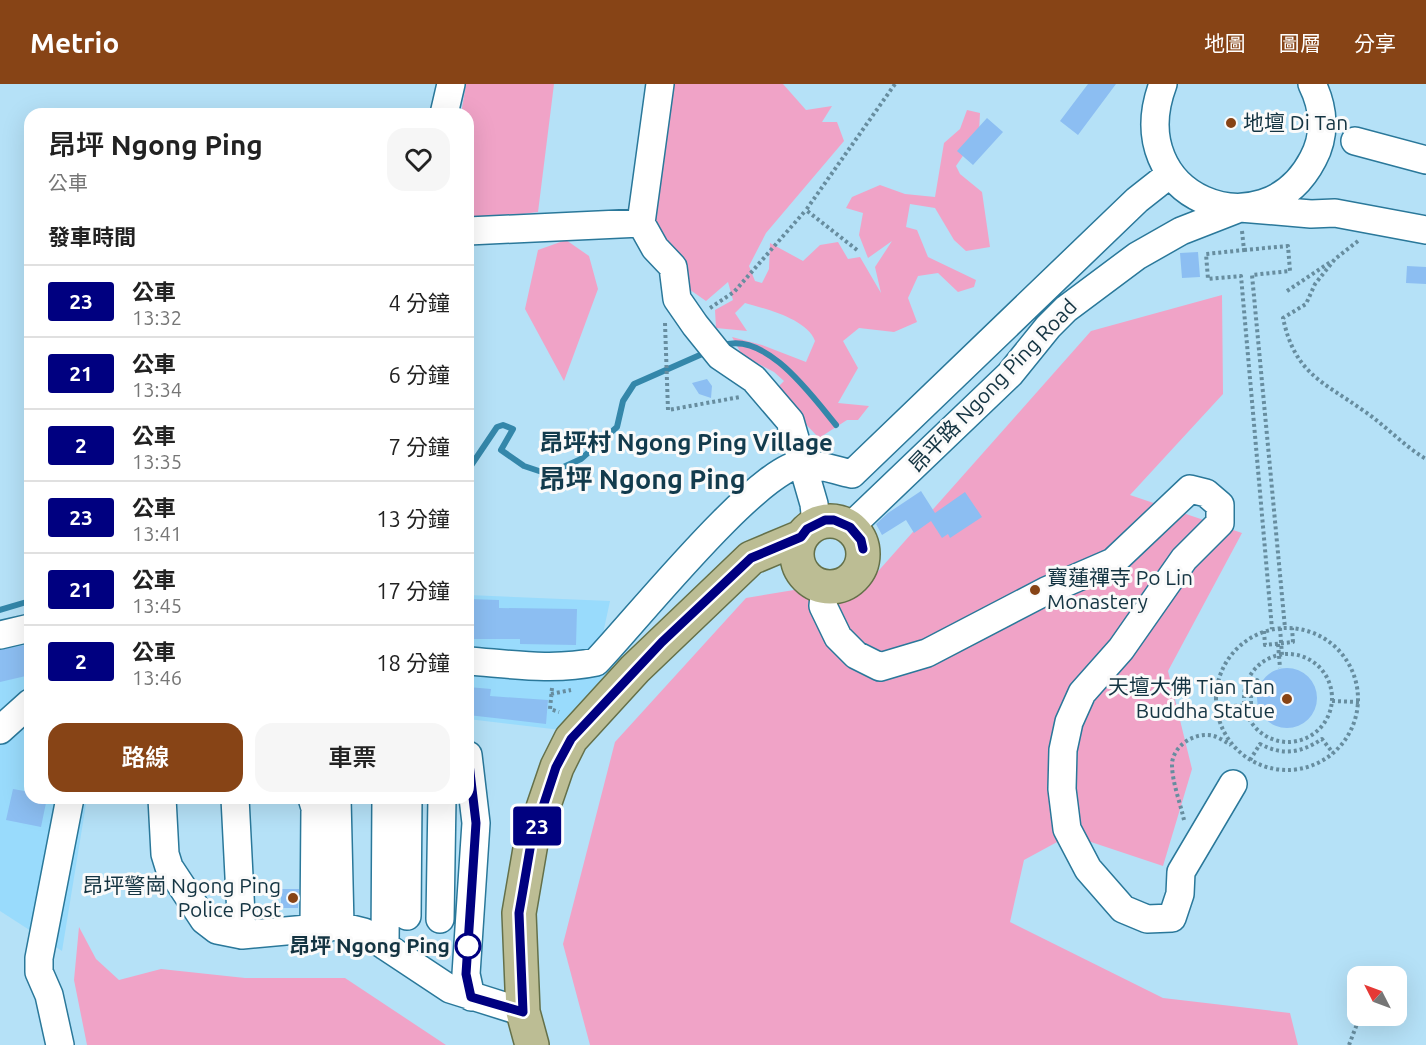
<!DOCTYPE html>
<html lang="zh-TW">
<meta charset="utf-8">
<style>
:root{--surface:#fff;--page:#f6f6f6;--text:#222;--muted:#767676;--line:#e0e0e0;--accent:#874416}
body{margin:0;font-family:Ubuntu,"Noto Sans TC",sans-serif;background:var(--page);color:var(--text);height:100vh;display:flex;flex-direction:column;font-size:22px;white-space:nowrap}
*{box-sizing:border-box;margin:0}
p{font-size:20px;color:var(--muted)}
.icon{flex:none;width:33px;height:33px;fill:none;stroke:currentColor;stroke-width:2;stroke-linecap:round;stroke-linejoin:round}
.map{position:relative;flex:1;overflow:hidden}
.details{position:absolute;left:24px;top:24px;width:450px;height:696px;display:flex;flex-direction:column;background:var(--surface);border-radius:18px;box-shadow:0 6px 24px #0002}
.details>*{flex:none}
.badge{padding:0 12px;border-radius:4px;font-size:21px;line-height:39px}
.needle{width:39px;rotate:312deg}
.controls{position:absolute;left:1347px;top:882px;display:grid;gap:12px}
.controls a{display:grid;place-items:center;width:60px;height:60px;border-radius:12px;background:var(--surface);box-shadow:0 6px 24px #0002;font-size:30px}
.map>.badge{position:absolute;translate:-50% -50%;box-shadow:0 0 0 3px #fff}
h2{padding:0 24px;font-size:22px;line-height:54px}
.round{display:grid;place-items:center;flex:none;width:63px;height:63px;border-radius:18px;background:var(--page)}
.head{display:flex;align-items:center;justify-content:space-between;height:102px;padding:0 24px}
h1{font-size:28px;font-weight:600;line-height:45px}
.action{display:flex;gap:12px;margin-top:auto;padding:12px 24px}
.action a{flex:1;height:69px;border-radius:18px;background:var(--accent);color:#fff;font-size:24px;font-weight:600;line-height:69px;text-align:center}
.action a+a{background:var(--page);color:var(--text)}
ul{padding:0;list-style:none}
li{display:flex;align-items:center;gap:18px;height:72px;padding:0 24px;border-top:2px solid var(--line)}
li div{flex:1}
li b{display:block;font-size:22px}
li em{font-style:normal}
li .badge{min-width:66px;font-weight:700;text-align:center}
header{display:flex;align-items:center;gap:36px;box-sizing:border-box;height:84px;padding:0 30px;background:var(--accent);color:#fff}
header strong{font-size:28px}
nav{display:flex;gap:33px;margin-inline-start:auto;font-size:21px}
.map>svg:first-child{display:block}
.built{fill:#99dbfc}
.green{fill:#f0a3c7}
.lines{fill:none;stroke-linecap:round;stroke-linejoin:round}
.stream{stroke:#3487aa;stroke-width:6}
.building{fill:#8cbef2}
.minor-casing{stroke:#2a789a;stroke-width:30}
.major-casing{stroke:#647049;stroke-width:36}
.path{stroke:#678d9f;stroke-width:4;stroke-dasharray:3 3;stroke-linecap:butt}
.minor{stroke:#fff;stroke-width:27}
.major{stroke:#bcbd94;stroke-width:33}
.line-casing{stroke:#fff;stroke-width:14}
.line{stroke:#000080;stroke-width:9}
.poi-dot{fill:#874416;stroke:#fafafa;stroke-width:2}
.stop-dot{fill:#fff;stroke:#000080;stroke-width:3}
.labels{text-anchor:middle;stroke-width:6;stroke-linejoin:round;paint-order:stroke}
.poi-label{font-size:21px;fill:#143442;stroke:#fafafa;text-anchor:start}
.street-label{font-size:21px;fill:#143442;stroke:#fafafa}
.stop-label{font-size:21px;font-weight:bold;fill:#143442;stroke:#fafafa;text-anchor:end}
.quarter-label{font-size:24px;font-weight:bold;fill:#123b4d;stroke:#fafafa}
.district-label{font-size:27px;font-weight:bold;fill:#123b4d;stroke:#fafafa}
</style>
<header>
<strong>Metrio</strong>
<nav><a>地圖</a><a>圖層</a><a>分享</a></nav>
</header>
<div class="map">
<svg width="1426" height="961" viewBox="0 0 1426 961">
<rect width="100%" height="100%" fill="#b5e1f7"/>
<path class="built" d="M468 511 610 517 602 554 622 577 561 646 468 635Z
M30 530V714H87L62 867 0 827V538Z"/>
<path class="green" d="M466 0H554L538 128 477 136 468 122V30H461Z
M650 0H783L806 26 832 22 822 38H837L844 57 766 149 749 182 755 197 762 199 769 185 770 159 803 177 820 161 838 158 848 175 860 173 881 209 875 183 892 157 868 174 859 151 863 129 846 124 852 113 880 101 905 110 935 113 944 59 960 45 967 26 980 29 979 48 956 82 960 90 982 108 990 163 966 167 954 156 935 124 910 120 906 143 917 146 928 173 976 196 974 203 958 208 938 189 918 192 908 214 917 238 894 248 859 244 843 257 858 284 838 319 869 322 858 336H847L819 354 774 307 784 297 774 288 742 271 732 253 762 261 806 278 815 257C807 235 766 225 745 219L735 229 747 247 716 244 715 226 733 216 728 198 706 217 686 203 652 137Z
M566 156 589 172 598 205 564 297 525 225 538 166Z
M1222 211 1223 310 1130 411 1242 449 1168 587 1192 685 1163 782 1070 751 1024 776 1010 838 1163 914 1290 929 1298 961H590L563 860 615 658 746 514 873 493 1091 247Z
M79 843 96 875 119 896 161 885 245 894H345L446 961H87L74 896Z"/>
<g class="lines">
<path class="stream" d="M721 262C765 245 812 312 836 341
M468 386 497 343 503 341 513 345 501 366 524 382 548 390 581 375 617 343 623 317 634 300 709 267
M0 526 30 517"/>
</g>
<path class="building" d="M1088 0H1116L1078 51 1060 37Z
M987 34 1003 48 973 81 957 67Z
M1198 168 1200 193 1182 194 1180 169Z
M1407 182 1426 183V200L1406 199Z
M707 295 712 302 711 314 699 310 692 299Z
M921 407 935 429 965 408 982 433 950 454 948 450 942 454 931 437 914 449 906 436 882 451 876 440 888 429Z
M468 515 499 516V524L577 525 576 561 520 560V555H471V546H468Z
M30 560V591L0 598V566Z
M1257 614a30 30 0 1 1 60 0a30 30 0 1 1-60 0Z
M468 603 491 605 490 612 548 616 546 640 468 631Z
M13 705 30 708V714H47L41 743 6 736Z
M281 805H299L298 824H281Z"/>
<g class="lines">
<defs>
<path id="minor" d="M1163 0C1120 114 1264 170 1313 75 1326 51 1324 24 1312 0
M444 30 451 0
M1355 57 1426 76
M641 139 655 164 673 183 677 215 695 241 720 272 754 295 790 337 814 420 816 439
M468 147 641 139 660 0
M850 443 1010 290 1048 243 1066 225 1137 172 1181 147 1240 124 1311 130 1335 129 1426 146
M825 503 823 522 838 553 856 571 880 583 927 569 1046 507 1113 478 1190 405 1206 409 1220 421V439L1184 475 1121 565 1082 609 1069 638 1063 666 1062 705 1067 745 1088 785 1123 825 1147 835 1172 834 1180 810 1181 788 1233 700
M0 551 30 544
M468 577C510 580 554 587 596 578 632 541 758 383 802 380 817 379 837 387 852 390L1137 116 1170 90
M0 646 30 619
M468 671 476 739 466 890 471 913
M162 714 165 770 169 783 204 836 217 846 242 851 340 842 364 848 450 905 523 928
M235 714 242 851
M312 714 315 724 314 845
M337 714 340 842
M407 832 408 714
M440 835 442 714
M385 862 386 714
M60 961 49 911 39 888V874L70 714"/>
<path id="major" d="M797 470a33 33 0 1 1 66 0a33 33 0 1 1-66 0Z
M532 961 523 928 519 829 531 759 557 683 571 655 635 585 751 474 801 453"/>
</defs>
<use href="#minor" class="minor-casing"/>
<use href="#major" class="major-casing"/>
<path class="path" d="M1242 147 1244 166 1206 170 1208 195 1241 192 1272 545
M1358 157 1335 175 1315 200 1306 220 1283 234C1295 290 1322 297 1364 327 1386 342 1404 362 1426 375
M857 166 806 126 895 0
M1244 166 1288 162 1290 187 1252 191 1285 544
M1287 207 1332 177
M710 224 734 208 806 126
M665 239 668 326 740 313
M1216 615a71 71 0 1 1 142 0a71 71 0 1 1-142 0Z
M1280 544 1282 571
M1264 547 1265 561 1293 558 1292 544
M1278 560 1280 584
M1244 614a44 44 0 1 1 88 0a44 44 0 1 1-88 0Z
M552 604 550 625 559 628
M551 610 571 606
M1332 617 1359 618
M1216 623 1251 621V608L1257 596 1261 599
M1250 676 1260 660C1283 672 1301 669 1322 655L1333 669
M1184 736C1180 718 1172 698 1172 680 1173 661 1196 647 1214 652 1220 654 1226 658 1231 661
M1349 961 1360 932"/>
<use href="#minor" class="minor"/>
<use href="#major" class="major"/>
</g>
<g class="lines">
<defs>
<path id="line" d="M468 671 476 739 466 890 471 913 523 928 519 829 523 806 531 759 556 683 571 655 662 558 751 474 801 453 807 445 825 436H834L850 443 861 456 863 465"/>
</defs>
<use href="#line" class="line-casing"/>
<use href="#line" class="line"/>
</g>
<g class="poi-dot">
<circle cx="1231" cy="39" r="6"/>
<circle cx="1035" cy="506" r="6"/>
<circle cx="1287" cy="615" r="6"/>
<circle cx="293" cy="814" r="6"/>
</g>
<circle class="stop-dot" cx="468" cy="862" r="12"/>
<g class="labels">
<g class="poi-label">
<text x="1243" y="46">地壇 Di Tan</text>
<text x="1047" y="501">寶蓮禪寺 Po Lin<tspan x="1047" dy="24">Monastery</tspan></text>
<text x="1275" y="610" text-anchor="end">天壇大佛 Tian Tan<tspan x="1275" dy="24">Buddha Statue</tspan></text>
<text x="281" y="809" text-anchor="end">昂坪警崗 Ngong Ping<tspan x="281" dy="24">Police Post</tspan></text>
</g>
<g class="street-label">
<text transform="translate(993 302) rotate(-46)" y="7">昂平路 Ngong Ping Road</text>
</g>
<g class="stop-label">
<text x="450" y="869">昂坪 Ngong Ping</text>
</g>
<g class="quarter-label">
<text x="686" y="367">昂坪村 Ngong Ping Village</text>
</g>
<g class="district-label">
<text x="642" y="405">昂坪 Ngong Ping</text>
</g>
</g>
</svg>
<div class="controls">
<a><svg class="needle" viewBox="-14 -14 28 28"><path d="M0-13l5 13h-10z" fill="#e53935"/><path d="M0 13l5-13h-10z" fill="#767676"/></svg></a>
</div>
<b class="badge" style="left:537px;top:742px;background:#000080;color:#fff">23</b>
<section class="details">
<div class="head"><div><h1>昂坪 Ngong Ping</h1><p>公車</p></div><a class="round"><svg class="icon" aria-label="heart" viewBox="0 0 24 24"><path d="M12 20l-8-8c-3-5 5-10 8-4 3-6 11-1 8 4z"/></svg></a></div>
<h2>發車時間</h2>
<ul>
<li><span class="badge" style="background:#000080;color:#fff">23</span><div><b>公車</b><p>13:32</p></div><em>4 分鐘</em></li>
<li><span class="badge" style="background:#000080;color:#fff">21</span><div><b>公車</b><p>13:34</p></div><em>6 分鐘</em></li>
<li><span class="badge" style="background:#000080;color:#fff">2</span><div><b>公車</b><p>13:35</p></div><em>7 分鐘</em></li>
<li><span class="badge" style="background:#000080;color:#fff">23</span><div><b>公車</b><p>13:41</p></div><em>13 分鐘</em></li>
<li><span class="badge" style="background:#000080;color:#fff">21</span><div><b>公車</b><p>13:45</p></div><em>17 分鐘</em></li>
<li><span class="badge" style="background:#000080;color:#fff">2</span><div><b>公車</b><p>13:46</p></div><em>18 分鐘</em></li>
</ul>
<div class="action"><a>路線</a><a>車票</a></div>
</section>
</div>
